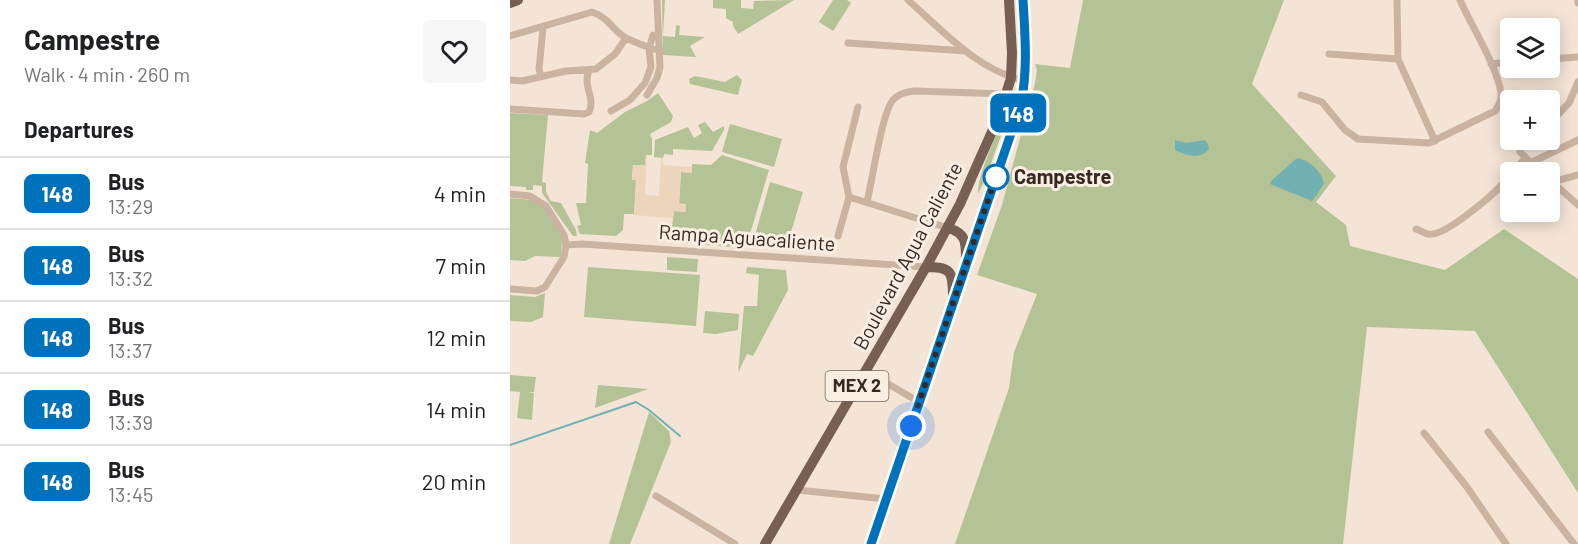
<!DOCTYPE html>
<meta charset="utf-8">
<style>
:root{--surface:#fff;--page:#f6f6f6;--text:#202124;--muted:#757577;--line:#e0e0e0}
body{margin:0;font-family:Barlow,sans-serif;background:var(--page);color:var(--text);height:100vh;display:flex;flex-direction:column;font-size:22px;white-space:nowrap}
*{box-sizing:border-box;margin:0}
p{font-size:20px;color:var(--muted)}
.icon{flex:none;width:33px;height:33px;fill:none;stroke:currentColor;stroke-width:2;stroke-linecap:round;stroke-linejoin:round}
.map{position:relative;flex:1;overflow:hidden}
.sheet{display:flex;flex-direction:column;background:var(--surface);width:510px}
.sheet>*{flex:none}
.badge{padding:0 12px;border-radius:9px;font-size:21px;line-height:39px}
.controls{position:absolute;left:990px;top:18px;display:grid;gap:12px}
.controls a{display:grid;place-items:center;width:60px;height:60px;border-radius:6px;background:var(--surface);box-shadow:0 3px 15px #0003;font-size:30px}
.you{position:absolute;width:30px;height:30px;margin:-15px;border:4px solid #fff;border-radius:50%;background:#1a73e8;box-shadow:0 0 0 9px #1a73e833}
.map>.badge{position:absolute;translate:-50% -50%;box-shadow:0 0 0 3px #fff}
h2{padding:0 24px;font-size:22px;line-height:54px}
.round{display:grid;place-items:center;flex:none;width:63px;height:63px;border-radius:6px;background:var(--page)}
.summary{display:flex;align-items:center;justify-content:space-between;height:102px;padding:0 24px}
h1{font-size:28px;font-weight:700;line-height:45px}
ul{padding:0;list-style:none}
li{display:flex;align-items:center;gap:18px;height:72px;padding:0 24px;border-top:2px solid var(--line)}
li div{flex:1}
li b{display:block;font-size:22px}
li em{font-style:normal}
li .badge{min-width:66px;font-weight:700;text-align:center}
main{display:flex;flex:1;min-height:0}
.map>svg:first-child{display:block}
.green{fill:#b4c395}
.plaza{fill:#ecd5bb}
.water{fill:#72b1b2}
.lines{fill:none;stroke-linecap:round;stroke-linejoin:round}
.stream{stroke:#72b1b2;stroke-width:2}
.street{stroke:#cbb3a1;stroke-width:7}
.primary{stroke:#785f54;stroke-width:10}
.line-casing{stroke:#fff;stroke-width:14}
.line{stroke:#0072bc;stroke-width:9}
.walk{stroke:#352924;stroke-width:6;stroke-dasharray:0 10.8}
.stop-dot{fill:#fff;stroke:#0072bc;stroke-width:3}
.labels{text-anchor:middle;stroke-width:6;stroke-linejoin:round;paint-order:stroke}
.shield{fill:#faeee2;stroke:#70645d;stroke-width:1.5}
.shield-label{font-size:18px;font-weight:bold;fill:#352924}
.stop-label{font-size:20px;font-weight:bold;fill:#352924;stroke:#faeee2;text-anchor:start}
.street-label{font-size:20px;fill:#352924;stroke:#faeee2}
</style>
<main>
<section class="sheet">
<div class="summary"><div><h1>Campestre</h1><p>Walk · 4 min · 260 m</p></div><a class="round"><svg class="icon" aria-label="heart" viewBox="0 0 24 24"><path d="M12 20l-8-8c-3-5 5-10 8-4 3-6 11-1 8 4z"/></svg></a></div>
<h2>Departures</h2>
<ul>
<li><span class="badge" style="background:#0072bc;color:#fff">148</span><div><b>Bus</b><p>13:29</p></div><em>4 min</em></li>
<li><span class="badge" style="background:#0072bc;color:#fff">148</span><div><b>Bus</b><p>13:32</p></div><em>7 min</em></li>
<li><span class="badge" style="background:#0072bc;color:#fff">148</span><div><b>Bus</b><p>13:37</p></div><em>12 min</em></li>
<li><span class="badge" style="background:#0072bc;color:#fff">148</span><div><b>Bus</b><p>13:39</p></div><em>14 min</em></li>
<li><span class="badge" style="background:#0072bc;color:#fff">148</span><div><b>Bus</b><p>13:45</p></div><em>20 min</em></li>
</ul>
</section>
<div class="map">
<svg width="1068" height="544" viewBox="0 0 1068 544">
<rect width="100%" height="100%" fill="#f3e4d5"/>
<path class="green" d="M152 0H155L153 36 165 37 166 25 170 26 169 35 195 37 180 46 186 57 153 55Z
M203 0H231V8L243 9 244 1 284 0 228 34 223 26V22L216 18V9L203 8Z
M323 0H337L341 3 323 31 309 22Z
M573 0H774L742 84 826 176 806 202 836 225 840 246 935 270 994 229 1068 279V493L965 331 857 327 833 544H445L499 388 504 352 527 294 467 275 492 205 525 83 527 70 525 64 560 68Z
M227 75 232 80 228 95 180 84 179 79 185 76 215 82Z
M505 86 502 105 475 180 468 194C466 173 498 112 505 86Z
M148 93 163 116 161 122 140 134 142 139V155H136L135 165H123L122 180H126L124 214H114L113 230 106 236 70 234 67 226 71 225 66 203H76L78 164 75 163 80 130 87 133 115 112 137 101Z
M0 113 38 115 32 182 36 183V192L41 201 51 203 66 230 67 236H63L32 193V186L23 185V190H16V187L0 186Z
M195 122 203 132 214 126V130L202 151 163 149V155L154 154 153 158 144 157 145 140 178 127 184 138 192 133 188 125Z
M220 124 272 139 264 167 212 152Z
M212 155 259 170 237 244 234 248 160 242 164 211 175 212 169 204 171 172 182 173V164L201 165Z
M260 182 293 192 278 242 246 232Z
M0 198 23 200 32 205 52 237 51 257 25 256 15 261 0 260Z
M157 257 188 259 187 272 157 270Z
M78 267 190 275 186 326 74 317Z
M237 267 276 270 278 290 243 356 237 354 228 373 234 306H247L249 275 236 273Z
M35 293 33 317 21 322 0 321V295L25 297Z
M195 311 229 314 228 330 206 334 193 333Z
M0 375 26 377 24 392H18L24 393 22 420 7 418 10 392 0 391Z
M88 385 138 389 85 408Z
M139 412 159 431 161 442 120 544H99Z"/>
<path class="plaza" d="M136 154 137 155 135 195 149 196 151 157 153 158V165L182 167V173L171 172 169 203 176 204V212L164 211 163 218 124 215 126 180H122L123 165H135Z"/>
<path class="water" d="M665 140 676 143 695 140 698 144 699 149C690 160 677 156 665 150Z
M787 158C799 160 812 171 814 184L802 201 760 184 762 180Z"/>
<g class="lines">
<path class="stream" d="M0 445 126 402 139 410 170 436"/>
<path class="street" d="M398 0C433 31 467 70 515 81
M887 0 888 59 925 141
M1068 0V3
M0 36 82 12C99 18 101 28 113 36 121 41 141 49 150 50
M338 43 456 51
M819 54 888 59
M1040 59 1068 57
M981 64 1000 62
M31 77 29 69 33 28
M0 80 12 81 56 71 86 69 105 54 114 41
M137 95 147 78 150 67 147 0
M791 95 812 102 835 130 848 139 919 143 985 111C989 105 992 100 991 93 987 66 961 25 950 0
M0 109 74 114 79 112C86 98 72 86 79 71
M101 111 120 100 135 83 141 67 139 49 143 35
M1040 123 1059 103 1068 82
M1014 140 1010 144V152L1031 172
M1020 163 1068 140
M1004 172 1015 158
M1040 180 1068 205
M1042 182 1068 175
M0 194 20 196 36 206 54 235 56 245 54 257 35 287 27 291 0 289
M339 197 438 228
M357 202C362 182 372 112 383 100 389 93 397 92 405 91L496 94
M906 229C910 230 915 234 919 234 936 237 990 189 1000 176
M328 236 339 197 333 167 348 107
M56 245 72 244 416 267
M356 371 409 402
M978 432 1064 544
M914 433 957 487 996 544
M287 490 376 499
M146 496 225 544"/>
<path class="primary" d="M0 3 8 0
M438 228C456 233 456 242 456 259
M416 267C441 267 443 271 443 296
M255 544 416 267 450 204 468 163 489 116 501 78 502 53 499 0
M361 544 511 103C518 68 515 35 513 0"/>
</g>
<g class="lines">
<defs>
<path id="line" d="M361 544 511 104C518 68 515 35 513 0"/>
</defs>
<use href="#line" class="line-casing"/>
<use href="#line" class="line"/>
<path class="walk" d="M401 426 486 177"/>
</g>
<circle class="stop-dot" cx="486" cy="177" r="12"/>
<g class="labels">
<rect class="shield" x="315.5" y="371" width="63" height="30" rx="4.5"/>
<g class="shield-label">
<text x="347" y="392">MEX 2</text>
</g>
<g class="stop-label">
<text x="504" y="184">Campestre</text>
</g>
<g class="street-label">
<text transform="translate(237 238) rotate(4)" y="7">Rampa Aguacaliente</text>
<text transform="translate(398 256) rotate(-62)" y="7">Boulevard Agua Caliente</text>
</g>
</g>
</svg>
<div class="controls">
<a><svg class="icon" aria-label="layers" viewBox="0 0 24 24"><path d="M12 4l9 5-9 5-9-5zM3 14l9 5 9-5"/></svg></a>
<a>+</a>
<a>−</a>
</div>
<div class="you" style="left:401px;top:426px"></div>
<b class="badge" style="left:508px;top:113px;background:#0072bc;color:#fff">148</b>
</div>
</main>
